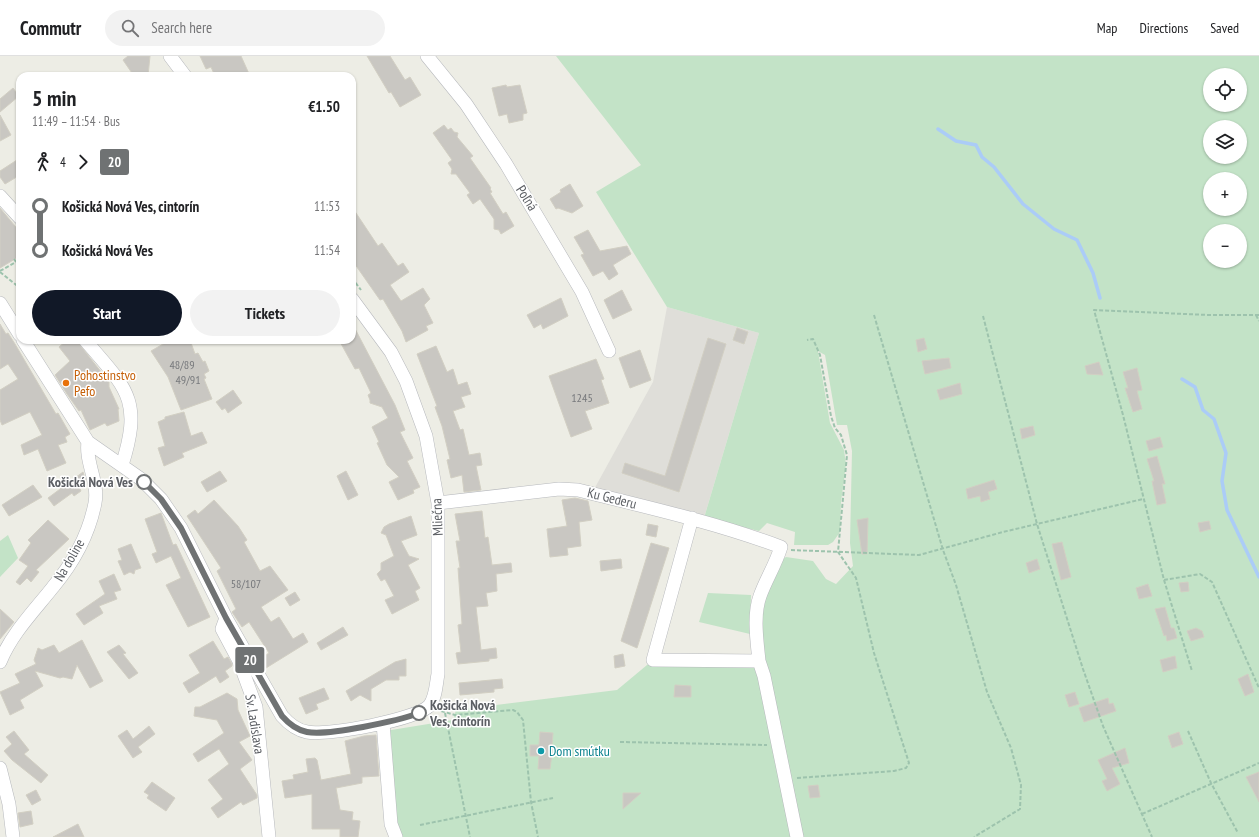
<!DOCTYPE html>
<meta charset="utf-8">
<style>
:root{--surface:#fff;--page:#f2f2f2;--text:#202124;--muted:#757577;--line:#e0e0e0;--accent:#111827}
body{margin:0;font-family:"PT Sans Narrow",sans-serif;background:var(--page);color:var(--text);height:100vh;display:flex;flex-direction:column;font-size:15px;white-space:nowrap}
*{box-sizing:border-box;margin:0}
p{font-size:13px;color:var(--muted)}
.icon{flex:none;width:22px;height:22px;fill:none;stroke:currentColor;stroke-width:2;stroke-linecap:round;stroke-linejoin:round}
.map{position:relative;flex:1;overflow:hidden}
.details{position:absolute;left:16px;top:16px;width:340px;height:272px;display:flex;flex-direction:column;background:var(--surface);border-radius:12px;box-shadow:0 1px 3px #0004}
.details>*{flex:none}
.badge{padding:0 8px;border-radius:3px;font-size:14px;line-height:26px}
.tools{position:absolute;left:1203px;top:12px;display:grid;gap:8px}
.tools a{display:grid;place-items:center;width:44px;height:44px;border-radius:50%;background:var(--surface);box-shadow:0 1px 3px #0004;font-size:20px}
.map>.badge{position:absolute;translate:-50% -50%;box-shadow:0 0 0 2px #fff}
.legs{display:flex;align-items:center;gap:6px;height:44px;padding:0 16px;font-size:13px}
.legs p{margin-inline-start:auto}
.overview{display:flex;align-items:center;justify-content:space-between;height:68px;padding:0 16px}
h1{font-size:22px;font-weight:800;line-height:30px}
.button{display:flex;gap:8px;margin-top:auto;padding:8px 16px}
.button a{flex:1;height:46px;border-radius:24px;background:var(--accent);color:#fff;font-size:16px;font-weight:800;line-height:46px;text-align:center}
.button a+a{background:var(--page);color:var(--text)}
ul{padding:0 16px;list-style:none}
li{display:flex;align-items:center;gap:14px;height:44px;font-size:15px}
li i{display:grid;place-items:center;width:6px;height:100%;margin:0 5px;background:currentColor}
li i::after{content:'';width:10px;height:10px;margin:-5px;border:3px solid;border-radius:50%;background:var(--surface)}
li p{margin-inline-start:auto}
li:first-child i{background:linear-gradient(#0000 50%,currentColor 0)}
li:last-child i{background:linear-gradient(currentColor 50%,#0000 0)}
header{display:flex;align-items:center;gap:24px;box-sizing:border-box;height:56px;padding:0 20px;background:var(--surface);border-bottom:1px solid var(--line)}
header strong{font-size:19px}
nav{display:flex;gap:22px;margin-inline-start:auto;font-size:14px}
.search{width:280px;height:36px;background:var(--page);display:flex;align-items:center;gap:10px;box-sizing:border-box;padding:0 14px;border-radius:22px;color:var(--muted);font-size:15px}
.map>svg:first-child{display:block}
.industrial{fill:#dfded9}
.green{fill:#c3e3c7;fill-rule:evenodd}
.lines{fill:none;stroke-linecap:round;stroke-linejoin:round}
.stream{stroke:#abccf7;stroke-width:3.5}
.building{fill:#c9c7c2;stroke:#d2cfc3}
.minor-casing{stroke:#b7b9bd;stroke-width:14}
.path{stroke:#9dc3ad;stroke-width:2;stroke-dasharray:4 2;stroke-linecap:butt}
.minor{stroke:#fff;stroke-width:13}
.line-1-casing{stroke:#fff;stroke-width:9}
.line-1{stroke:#6f7273;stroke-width:6}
.food-dot{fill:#e8710a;stroke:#fff;stroke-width:1.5}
.stop-1-dot{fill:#fff;stroke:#6f7273;stroke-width:2}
.culture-dot{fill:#0f9aa8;stroke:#fff;stroke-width:1.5}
.labels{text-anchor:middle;stroke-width:3;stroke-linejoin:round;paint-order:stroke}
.number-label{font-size:12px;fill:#77797c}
.street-label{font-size:14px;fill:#5c5f64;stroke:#fff}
.food-label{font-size:14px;fill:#c56008;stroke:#fff;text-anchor:start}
.stop-label{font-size:14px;font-weight:bold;fill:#5c5f64;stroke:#fff;text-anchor:end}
.culture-label{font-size:14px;fill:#0d838f;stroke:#fff;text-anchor:start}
</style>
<header>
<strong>Commutr</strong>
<div class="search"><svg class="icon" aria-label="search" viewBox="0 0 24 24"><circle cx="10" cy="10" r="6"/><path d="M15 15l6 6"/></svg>Search here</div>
<nav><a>Map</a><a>Directions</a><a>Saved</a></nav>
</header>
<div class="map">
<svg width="1259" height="781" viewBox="0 0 1259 781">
<rect width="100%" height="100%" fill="#edede5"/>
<path class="industrial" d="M667 251 759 277 703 465 592 437 653 326Z"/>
<path class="green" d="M556 0H1259V781H403C388 749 389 710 385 675L453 664 456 654 617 634 653 604 759 605V626L780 727 764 609 761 552 780 505 786 501 813 505 826 523 836 528 853 510 850 487 852 395 847 369H837L825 299 818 295 830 367 844 394 846 408 841 446 840 476 833 486 828 489H794L795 476 767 467 759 475 704 462 759 277 667 251 596 136 641 109ZM1210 19H1240V49H1210ZM1210 71H1240V101H1210ZM1210 123H1240V153H1210ZM1210 175H1240V205H1210Z
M8 479 18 502 0 521V485Z
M708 537 751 539 750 578 699 566Z"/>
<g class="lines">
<path class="stream" d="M938 73 956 85 976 89 982 101 994 111 1023 148 1054 173 1077 184 1093 217 1100 242
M1182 323 1195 331 1203 354 1214 363 1226 397 1222 425 1227 454 1259 521"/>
</g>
<path class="building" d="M128 0H150L148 20H134L123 4Z
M200 0H241L250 20H215L211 11 206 13Z
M367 0H390L405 24 410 21 421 39 400 51 391 36 389 37Z
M506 29 507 31 520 29 527 57 523 58V64L509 67 507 58 499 60 492 32Z
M13 32 19 40 0 56V43Z
M0 59 11 79 0 85Z
M444 69 448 74 451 72 454 76 458 77 457 81 473 100 470 102 491 132 490 133 492 136 490 137 503 158 506 156 514 170 501 178 499 174 494 173V163L480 143 473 148 467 139 470 137 456 118H451L452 113 448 107 452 104 433 77Z
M20 102V119L5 128 0 121V115Z
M570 128 583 150 572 157 558 152 556 153 550 143 561 136 560 134Z
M352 151 378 190 382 187 398 210 403 207 409 216 390 229 401 245 423 232 430 243 424 249 433 267 426 270 428 274 406 286 402 275 383 243 380 244 352 204Z
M0 152 20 176V200L0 212Z
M588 174 600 195 627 190 631 198 613 209 618 218 609 224 603 215 593 220 581 199 584 198 574 181Z
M622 234 632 254 613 263 604 244Z
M561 242 568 260 543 273 541 268 534 272 527 259Z
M352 267 395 349 405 374 400 376 413 402 407 405 420 431 413 434 414 437 398 444 389 426 399 421 387 409 377 387 379 386 372 371 388 362 382 351 370 347V344L368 339 371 337 359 312 355 313 339 284H352Z
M0 268 6 278 8 277 15 288 56 358 58 357 70 378 65 381 67 386 58 389 66 407 47 415 38 393 24 399 21 389 42 379 30 356 2 369 0 364V334L18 323 8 308 0 313Z
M737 272 748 276 744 288 733 284Z
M708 282 726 288 679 436 622 417 625 407 665 420Z
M924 282 927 293 918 296 916 284Z
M67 284H76L109 326V331L119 353H118L119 365 107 370 105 367 90 374 81 354 79 355 67 338 55 319 70 305 59 291Z
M170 284H190L195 298 198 297 203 306 205 305 209 315 204 318 206 322 204 323 212 343 181 354 168 321 151 295Z
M436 290 447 316 453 313 458 329 467 326 471 338 461 341 465 351 453 355 460 374 463 373 469 399 480 397 482 409 476 410 481 434 464 436 462 419 451 422 447 404 450 403 442 370 435 351 437 350 417 298Z
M640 294 651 324 630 332 619 302Z
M949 302 951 312 925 318 922 305Z
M596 303 604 323 601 324 609 347 585 355 592 373 571 381 549 320Z
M1099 306 1103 319 1087 318 1085 310Z
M1137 312 1142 334 1137 335 1142 353 1133 356 1125 332H1128L1123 316Z
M960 327 962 338 940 344 937 334Z
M233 334 242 347 228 357 225 352 222 354 216 346Z
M184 356 191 380 202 376 207 387 182 397 184 401 164 410 158 392 165 390 158 366 165 363V361Z
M1033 370 1035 379 1022 383 1020 373Z
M1160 381 1163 391 1149 395 1146 385Z
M1157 400 1165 428H1162L1166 447 1157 449 1152 425H1154L1147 403Z
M220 415 227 425 207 436 201 426Z
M346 415 358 439 348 444 337 420Z
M83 416 86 426 79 431 81 435 74 440 72 437 54 450 48 442Z
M994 424 997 433 988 436 990 443 981 446 980 440 968 443 966 433Z
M33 429 42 441 9 460 2 449Z
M575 442 588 445 592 464 579 466 581 490 567 492 568 499 550 501 547 473 567 470 562 444Z
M214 444 238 470 247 484 244 486 260 515 270 510 288 534 261 551 271 566 279 561 293 583 303 577 308 586 266 612 260 603 269 597 249 566 242 571 232 556 236 553 217 515 221 512 187 460 195 454 198 458Z
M482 455 485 482 488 481 492 509 511 507 512 516 496 518 497 535 486 537 488 550 476 551 481 594 496 592 497 602 489 603V605L458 608 456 597 461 596 458 569 462 568 458 512H460L456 485H460L455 458Z
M161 457 173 489 176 488 210 561 188 571 166 529 181 522 171 500 156 507 152 498 157 496 145 463Z
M411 460 417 479 401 485 409 500 419 503 408 509 420 532 415 535 419 544 392 558 385 544 394 540 385 523 381 525 377 518 381 514V507L394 500 386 479 381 477 384 471 389 468Z
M868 462 867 498H862L857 464Z
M48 464 69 483 36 514 39 516 31 526 27 522 20 529 16 526 28 510 19 504 31 487 28 484Z
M1209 465 1211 473 1200 476 1198 467Z
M648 468 658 470 656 481 646 479Z
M1062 486 1071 521 1061 524 1052 488Z
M651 487 669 492 637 592 621 585Z
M131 488 141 512 135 514 134 518 130 516 124 519 118 505 122 504 118 493Z
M621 503 622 512 601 515 600 505Z
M1037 503 1040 513 1029 517 1026 507Z
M114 518 121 534 114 536 117 543 99 550 103 557 84 569 76 558 105 538 99 525Z
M1188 526 1189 535 1181 536 1179 527Z
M1148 528 1152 540 1139 543 1136 532Z
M295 536 300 544 290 550 285 542Z
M1165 551 1171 572H1174L1177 582 1167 585 1166 579 1164 580 1155 553Z
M0 553 14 566 0 583Z
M343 571 348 579 321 594 317 587Z
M1196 572 1202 575 1204 581 1191 585 1187 575Z
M82 584 103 625 90 632 77 609 72 623 63 621 60 622 35 615 43 630 20 644 24 652 10 659 0 636 20 627 15 618 36 608 34 604 38 592 42 594 54 589 59 597Z
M213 585 224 603 228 601 232 608V610L225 615 229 621 220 627 216 620 189 637 183 627 200 617 189 599Z
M119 589 126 597 123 598 138 617 129 623 107 596Z
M623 598 625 610 615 612 614 600Z
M1175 600 1177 612 1163 616 1160 604Z
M406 603V620H399V624H386L371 633V645L360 639 351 645 346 635 395 606Z
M1248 618 1254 636 1245 640 1238 623Z
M502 623 503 632 494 633V636L460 639 459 627Z
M675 629 691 630V641H674Z
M324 632 329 643 316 648 318 653 306 658 299 642Z
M1075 636 1079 648 1069 651 1065 639Z
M227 637 237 643 238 654 250 680 239 686 252 704 240 713 257 739V742L243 749 241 746 218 762 211 752 223 743 208 724 229 708 219 693 198 706 193 698 224 677 217 664 194 660 195 651H200Z
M1108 642 1109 648 1113 647 1116 655 1084 666 1079 652Z
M149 670 155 678 138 691 142 696 133 702 118 680 127 674 133 683Z
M14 675 29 694 24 698 48 719 41 727 12 704 4 695 12 688 6 681Z
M540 676 553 677 552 689 553 690 550 713H538L539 700H530V689H539Z
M1179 676 1183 688 1172 692 1168 680Z
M376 679 379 720 362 721V727L336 732 340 754 353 756 352 764 360 765 358 781H340V773H312V738L285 742 282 725 294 723 293 719 308 716 306 703 315 702 317 704 321 724 351 718 345 685 364 680Z
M1125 692 1129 707 1112 712 1120 728 1107 735 1102 725 1107 723 1098 704Z
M1259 716V746L1246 721Z
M152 726 175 742 166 755 147 742 149 739 144 736Z
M818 729 820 741 810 742 808 730Z
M36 734 41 744 32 749 26 739Z
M623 737H641L623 753Z
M31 755 33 768 20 771 18 757Z
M78 768 84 781H53Z"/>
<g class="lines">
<defs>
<path id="minor" d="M170 0 185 20
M427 0 466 48 506 108 582 236 609 295
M0 140 20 162
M0 247 20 279
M23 284 88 386 141 423 161 443 181 472 226 562 282 660C289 668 296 674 307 676 327 680 415 664 429 650 436 642 436 628 438 618V447L426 380 406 325 391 296 352 243
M85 284C126 332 143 343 122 409
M438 447 559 433 578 434C646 451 714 466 781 491 775 510 766 523 760 540 753 559 757 585 759 605
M692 462 653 604 759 605 764 620 797 781
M226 562 222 573 239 605 256 651 269 781
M0 606C12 577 34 555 53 531 73 507 89 478 95 447 99 426 85 406 88 386
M383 667 391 768 396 781
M0 712 9 748 13 781"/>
</defs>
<use href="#minor" class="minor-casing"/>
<path class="path" d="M20 204 16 206 20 213
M0 215 16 206 14 203
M0 216 20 232
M352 222 361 234
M874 259 943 494 956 529 987 636 1011 692 1021 729 1020 753 974 781
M1256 259 1259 265
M1259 259H1208L1094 254 1123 359 1164 524 1200 518 1212 526 1259 632
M983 260 1037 468 1083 613 1103 670 1152 781
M791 494 919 499 1003 476 1143 443
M1164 524 1192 615
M441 655 455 659 513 654 517 656 523 664 531 746 538 781
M445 657 470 781
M1188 675 1211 727 1238 777
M620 686 767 689
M797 722 894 715 906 712 909 707 874 597 856 522 838 496 847 399 841 379 835 372 831 360 820 299 813 283 807 284
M1142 758 1259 707
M420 769 553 742"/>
<use href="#minor" class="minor"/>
</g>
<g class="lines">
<defs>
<path id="line-1" d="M144 426 161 443 181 472 226 562 282 660C289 668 296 674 307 676 328 680 398 665 419 657"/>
</defs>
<use href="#line-1" class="line-1-casing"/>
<use href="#line-1" class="line-1"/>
</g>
<circle class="food-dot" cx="66" cy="327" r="4"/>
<g class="stop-1-dot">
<circle cx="144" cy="426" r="7"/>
<circle cx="419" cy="657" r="7"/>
</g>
<circle class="culture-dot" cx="541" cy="695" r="4"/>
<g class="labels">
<g class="number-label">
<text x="182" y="313">48/89</text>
<text x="188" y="328">49/91</text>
<text x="582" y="346">1245</text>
<text x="246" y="532">58/107</text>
</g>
<g class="street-label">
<text transform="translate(527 142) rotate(58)" y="5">Poľná</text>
<text transform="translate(612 442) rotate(14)" y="5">Ku Gederu</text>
<text transform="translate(437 461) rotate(-92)" y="5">Mliečna</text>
<text transform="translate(69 504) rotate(-60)" y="5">Na doline</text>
<text transform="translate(255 668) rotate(81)" y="5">Sv. Ladislava</text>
</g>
<g class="food-label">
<text x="74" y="324">Pohostinstvo<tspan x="74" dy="16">Pefo</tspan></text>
</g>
<g class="stop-label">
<text x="133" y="431">Košická Nová Ves</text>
<text x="430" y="654" text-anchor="start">Košická Nová<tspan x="430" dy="16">Ves, cintorín</tspan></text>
</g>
<g class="culture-label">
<text x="549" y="700">Dom smútku</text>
</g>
</g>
</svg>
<div class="tools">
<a><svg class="icon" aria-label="locate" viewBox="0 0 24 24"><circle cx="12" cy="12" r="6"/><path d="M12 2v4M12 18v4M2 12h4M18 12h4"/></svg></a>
<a><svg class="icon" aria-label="layers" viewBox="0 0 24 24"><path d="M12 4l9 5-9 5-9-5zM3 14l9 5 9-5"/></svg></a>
<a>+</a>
<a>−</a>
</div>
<b class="badge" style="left:250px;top:604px;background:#6f7273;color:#fff">20</b>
<section class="details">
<div class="overview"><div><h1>5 min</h1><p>11:49 – 11:54 · Bus</p></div><b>€1.50</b></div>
<div class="legs"><svg class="icon" aria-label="walk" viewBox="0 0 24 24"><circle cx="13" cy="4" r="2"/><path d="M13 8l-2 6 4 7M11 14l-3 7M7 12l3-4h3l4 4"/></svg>4<svg class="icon" aria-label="forward" viewBox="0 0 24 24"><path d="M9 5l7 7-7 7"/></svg><b class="badge" style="background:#6f7273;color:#fff">20</b></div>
<ul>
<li><i style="color:#6f7273"></i><b>Košická Nová Ves, cintorín</b><p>11:53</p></li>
<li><i style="color:#6f7273"></i><b>Košická Nová Ves</b><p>11:54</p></li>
</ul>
<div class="button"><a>Start</a><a>Tickets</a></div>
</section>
</div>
